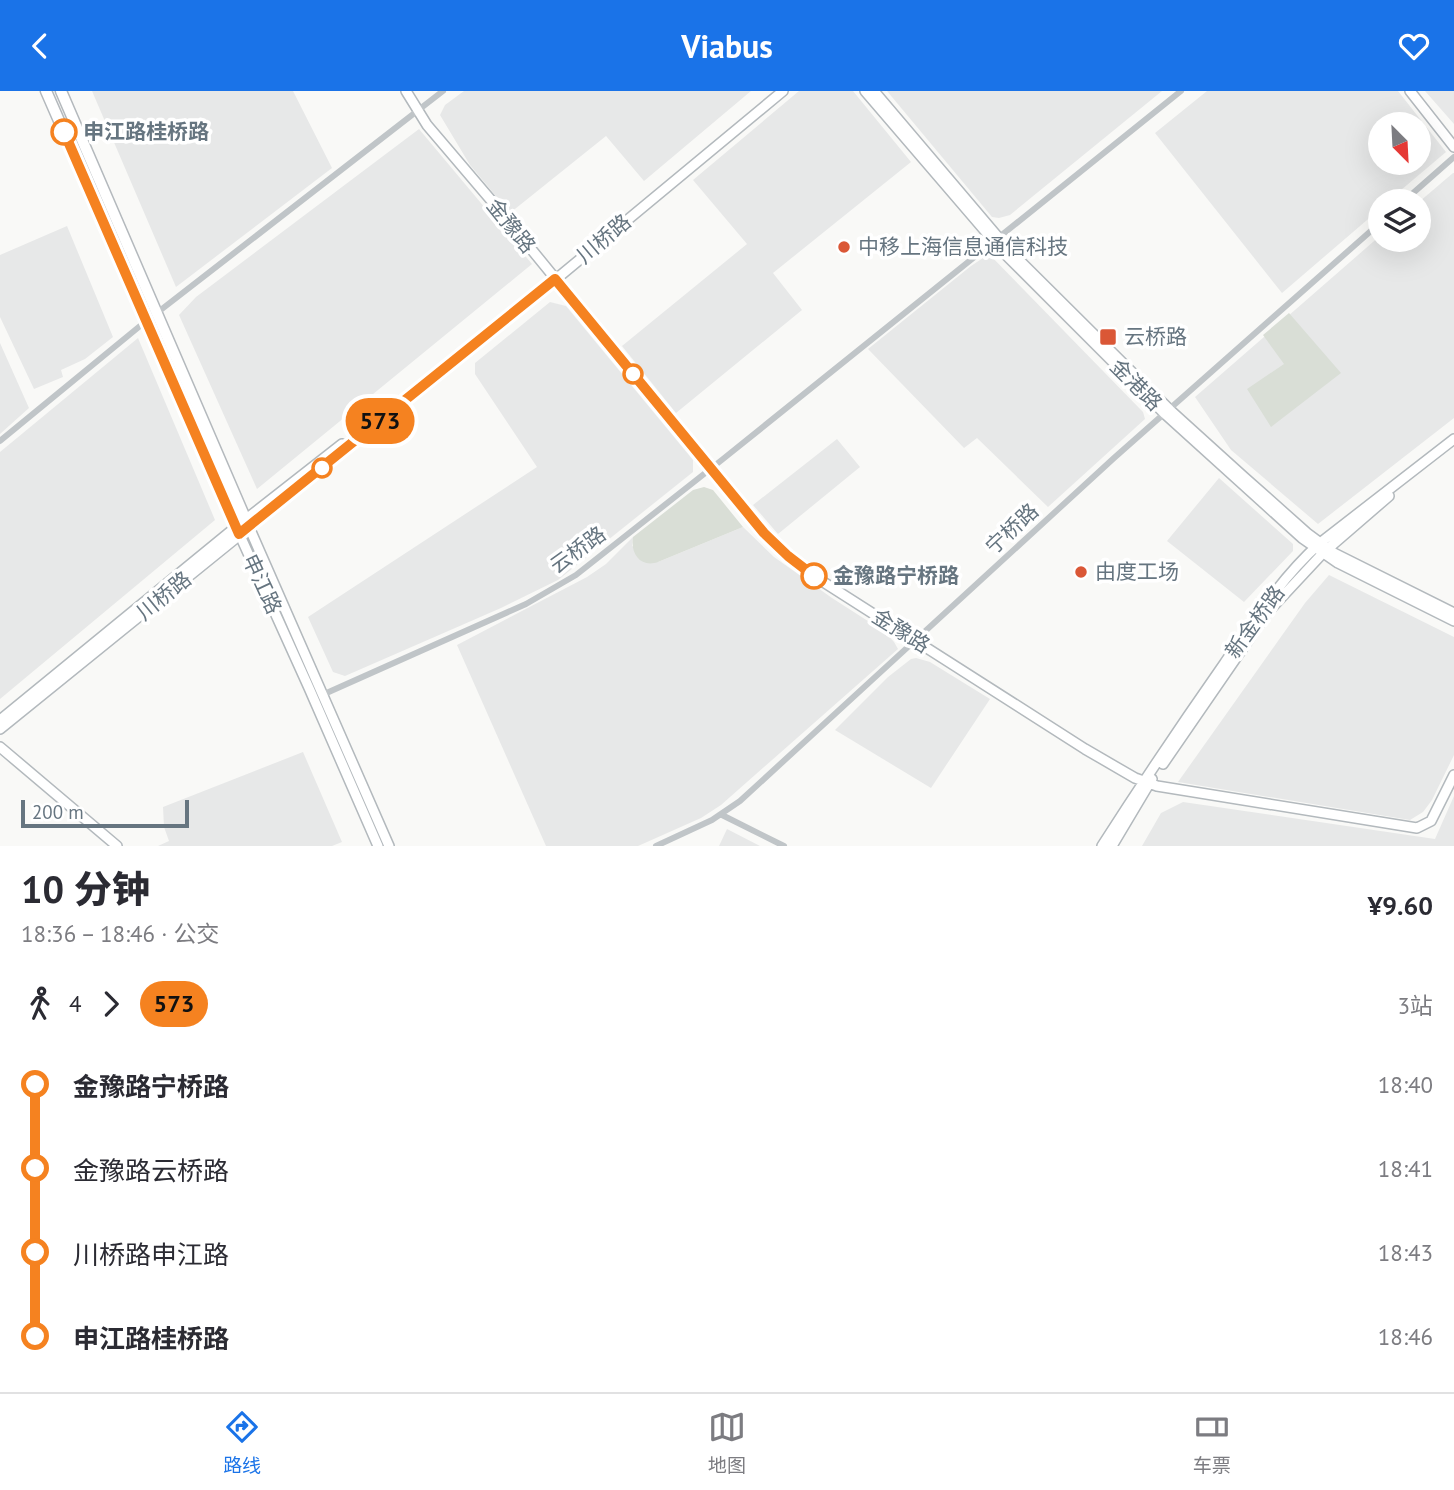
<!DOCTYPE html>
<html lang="zh">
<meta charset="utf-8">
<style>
:root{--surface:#fff;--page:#f7f7f7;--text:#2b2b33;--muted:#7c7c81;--line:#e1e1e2;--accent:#1a73e8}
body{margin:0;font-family:"PT Sans","Noto Sans SC",sans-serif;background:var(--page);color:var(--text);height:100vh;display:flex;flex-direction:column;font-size:26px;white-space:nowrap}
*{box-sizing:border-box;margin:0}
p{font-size:23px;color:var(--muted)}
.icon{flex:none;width:38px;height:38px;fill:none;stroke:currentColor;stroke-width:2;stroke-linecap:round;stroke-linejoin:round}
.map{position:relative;height:755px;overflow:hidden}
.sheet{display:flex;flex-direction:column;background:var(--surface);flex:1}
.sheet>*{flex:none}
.badge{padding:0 14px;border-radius:23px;font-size:24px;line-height:46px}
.needle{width:46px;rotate:156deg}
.controls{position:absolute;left:1368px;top:21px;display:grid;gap:14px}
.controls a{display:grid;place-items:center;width:63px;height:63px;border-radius:50%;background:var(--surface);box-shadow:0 7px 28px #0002;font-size:35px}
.scale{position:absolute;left:21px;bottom:18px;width:168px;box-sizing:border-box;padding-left:7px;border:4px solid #667580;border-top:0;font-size:19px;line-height:24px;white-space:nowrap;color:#667580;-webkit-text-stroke:5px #fff;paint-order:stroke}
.map>.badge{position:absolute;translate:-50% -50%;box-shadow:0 0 0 4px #fff}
.legs{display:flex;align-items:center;gap:10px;height:77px;padding:0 21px;font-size:23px}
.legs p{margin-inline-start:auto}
.summary{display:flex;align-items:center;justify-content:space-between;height:119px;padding:0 21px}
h1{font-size:38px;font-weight:800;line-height:52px}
ul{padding:0 21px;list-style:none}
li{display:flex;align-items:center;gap:24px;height:84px;font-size:26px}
li i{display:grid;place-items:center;width:10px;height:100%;margin:0 9px;background:currentColor}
li i::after{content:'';width:18px;height:18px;margin:-9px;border:5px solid;border-radius:50%;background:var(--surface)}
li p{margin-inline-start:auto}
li:first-child i{background:linear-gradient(#0000 50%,currentColor 0)}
li:last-child i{background:linear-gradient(currentColor 50%,#0000 0)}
header{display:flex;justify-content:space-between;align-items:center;height:91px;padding:0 21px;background:var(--accent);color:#fff;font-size:32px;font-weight:800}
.dock{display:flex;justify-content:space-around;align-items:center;height:98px;border-top:2px solid var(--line);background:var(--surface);font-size:19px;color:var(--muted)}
.dock a{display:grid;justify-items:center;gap:4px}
.dock .active{color:var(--accent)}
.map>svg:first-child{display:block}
.built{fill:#e7e8e8;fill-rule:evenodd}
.green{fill:#d9ded6}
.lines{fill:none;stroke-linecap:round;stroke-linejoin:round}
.secondary-casing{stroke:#b3b9bd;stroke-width:12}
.primary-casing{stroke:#b4b9bd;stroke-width:13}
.street{stroke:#c0c5c8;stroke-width:6}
.secondary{stroke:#fff;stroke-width:9}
.primary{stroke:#fff;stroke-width:10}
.line-1-casing{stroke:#fff;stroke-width:16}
.line-1{stroke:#f58220;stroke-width:10}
.stop-1-dot{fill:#fff;stroke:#f58220;stroke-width:3.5}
.poi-dot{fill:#da5736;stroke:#fff;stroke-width:2.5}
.labels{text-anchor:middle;stroke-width:7;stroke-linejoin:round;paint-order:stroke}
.stop-label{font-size:21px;font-weight:bold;fill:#667580;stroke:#fff;text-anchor:start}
.street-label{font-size:21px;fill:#667580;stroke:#fff}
.poi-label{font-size:21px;fill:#667580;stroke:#fff;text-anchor:start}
</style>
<header><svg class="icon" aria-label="back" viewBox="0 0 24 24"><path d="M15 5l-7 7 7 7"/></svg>Viabus<svg class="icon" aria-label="heart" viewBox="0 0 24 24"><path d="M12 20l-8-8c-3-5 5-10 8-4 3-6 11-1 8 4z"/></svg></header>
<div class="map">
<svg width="1454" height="755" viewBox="0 0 1454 755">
<rect width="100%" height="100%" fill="#f9f9f7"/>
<path class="built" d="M92 0H293L332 77 176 196Z
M464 0H751L644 90 606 45 510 122 470 74 440 24 445 14Z
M799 0H853L911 71 773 182 802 219 676 322 622 255 747 153 693 89Z
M887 0H1162L1010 124 999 127 992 126Z
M1207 0H1398L1446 61 1388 110H1381V117L1282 202 1155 42ZM1381 33H1419V72H1381Z
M1425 0H1454V33Z
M419 38 532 173 257 398 179 224 196 206Z
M1453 82H1454V327L1318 433 1231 359 1195 306 1381 144V149H1419V111Z
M67 135 113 246 85 268 61 279 63 286 34 298 0 226V164Z
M989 163 1143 321 1145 328 1048 416 977 347 964 357 868 258 971 175Z
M550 211 566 215 693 369V381L558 489 501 517 345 585 333 581 308 526 537 376 475 283V272Z
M138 247 215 429 0 608V361Z
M0 252 29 317 0 343Z
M837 348 860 376 778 443 753 414Z
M1219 387 1293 453V460L1244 511 1167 450Z
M743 436 774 466 832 507 885 541 894 551 898 558 721 714 701 727 638 755H546L457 554 587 486 606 473 633 446 632 455 658 471Z
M1329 484 1454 546V664L1432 709 1423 721 1410 729 1178 691 1305 512Z
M916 567 930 571 990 608 931 697 835 639 888 586 911 568Z
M303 661 342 751 332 755H158L169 750 164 736 163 716Z
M1454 705V755H1142L1161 722 1183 711 1435 748Z
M727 738 760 755H719Z"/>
<path class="green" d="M1289 222 1341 282 1271 336 1247 298 1284 273 1263 244Z
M704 396 713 399 743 436 658 471C641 477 630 463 633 446L693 399Z"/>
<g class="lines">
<defs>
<path id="secondary" d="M406 0 427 34 496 115 763 442 788 465 814 485 1085 658 1135 687 1157 695 1417 737 1431 730 1454 684
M865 0 1004 162 1165 323 1302 447 1338 472 1454 530
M874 0 1008 158 1170 319 1244 386 1307 442 1334 462 1454 522
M1410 0 1454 56
M249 436 389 755
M238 440 309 597 378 755
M0 629 236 436 342 353
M0 638 555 189 783 0
M0 656 117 755
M1163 673 1267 522 1323 462 1389 405
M1102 755C1141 694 1182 633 1224 573 1253 531 1281 487 1320 452L1454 348
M1112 755 1152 688"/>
<path id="primary" d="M46 0 233 428
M61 0 249 436"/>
</defs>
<use href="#secondary" class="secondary-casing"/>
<use href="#primary" class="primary-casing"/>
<path class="street" d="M1404 110 1454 66
M0 350 140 235 443 0
M322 604 526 513 576 484 723 368 1181 0
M722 724 784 755
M656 755 712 729 740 710 1114 367 1381 131"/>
<use href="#secondary" class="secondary"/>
<use href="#primary" class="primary"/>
</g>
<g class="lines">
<defs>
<path id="line-1" d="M64 41 239 443 555 188 764 442 788 465 814 485"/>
</defs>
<use href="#line-1" class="line-1-casing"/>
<use href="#line-1" class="line-1"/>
</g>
<g class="stop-1-dot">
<circle cx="64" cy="41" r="12"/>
<circle cx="633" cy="283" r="9"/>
<circle cx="322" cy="377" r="9"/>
<circle cx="814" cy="485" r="12"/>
</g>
<g class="poi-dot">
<circle cx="844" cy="156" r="7"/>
<rect x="1099" y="237" width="18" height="18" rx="3.5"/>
<circle cx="1081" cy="481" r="7"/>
</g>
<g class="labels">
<g class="stop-label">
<text x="83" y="48">申江路桂桥路</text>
<text x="833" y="492">金豫路宁桥路</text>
</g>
<g class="street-label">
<text transform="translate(511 135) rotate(51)" y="7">金豫路</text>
<text transform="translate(604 148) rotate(-40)" y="7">川桥路</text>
<text transform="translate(1136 294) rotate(45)" y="7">金港路</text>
<text transform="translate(1012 438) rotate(-43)" y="7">宁桥路</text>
<text transform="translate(578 459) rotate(-36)" y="7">云桥路</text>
<text transform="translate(262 493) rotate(65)" y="7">申江路</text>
<text transform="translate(164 505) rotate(-39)" y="7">川桥路</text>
<text transform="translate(1255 531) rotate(-54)" y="7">新金桥路</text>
<text transform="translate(901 540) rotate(32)" y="7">金豫路</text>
</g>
<g class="poi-label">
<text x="858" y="163">中移上海信息通信科技</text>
<text x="1124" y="253">云桥路</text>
<text x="1095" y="488">由度工场</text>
</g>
</g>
</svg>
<div class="controls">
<a><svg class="needle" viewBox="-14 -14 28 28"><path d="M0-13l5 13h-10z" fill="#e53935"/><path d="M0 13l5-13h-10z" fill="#7c7c81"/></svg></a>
<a><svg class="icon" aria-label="layers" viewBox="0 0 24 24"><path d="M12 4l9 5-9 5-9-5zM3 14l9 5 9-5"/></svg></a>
</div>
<div class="scale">200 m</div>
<b class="badge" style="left:380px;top:330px;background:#f58220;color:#111">573</b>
</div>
<section class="sheet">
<div class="summary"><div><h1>10 分钟</h1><p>18:36 – 18:46 · 公交</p></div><b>¥9.60</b></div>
<div class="legs"><svg class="icon" aria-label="walk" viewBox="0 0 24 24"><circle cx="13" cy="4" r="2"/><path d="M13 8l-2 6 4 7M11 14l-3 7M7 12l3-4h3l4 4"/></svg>4<svg class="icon" aria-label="forward" viewBox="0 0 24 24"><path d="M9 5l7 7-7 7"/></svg><b class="badge" style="background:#f58220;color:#111">573</b><p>3站</p></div>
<ul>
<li><i style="color:#f58220"></i><b>金豫路宁桥路</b><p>18:40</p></li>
<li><i style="color:#f58220"></i><span>金豫路云桥路</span><p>18:41</p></li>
<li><i style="color:#f58220"></i><span>川桥路申江路</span><p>18:43</p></li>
<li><i style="color:#f58220"></i><b>申江路桂桥路</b><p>18:46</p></li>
</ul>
</section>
<nav class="dock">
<a class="active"><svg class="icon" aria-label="directions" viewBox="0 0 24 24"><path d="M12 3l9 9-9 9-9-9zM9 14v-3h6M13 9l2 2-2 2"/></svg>路线</a>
<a><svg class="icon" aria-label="map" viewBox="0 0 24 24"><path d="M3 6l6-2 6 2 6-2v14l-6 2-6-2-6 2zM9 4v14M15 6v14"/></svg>地图</a>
<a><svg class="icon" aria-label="tickets" viewBox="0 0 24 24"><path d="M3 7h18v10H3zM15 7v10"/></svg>车票</a>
</nav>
